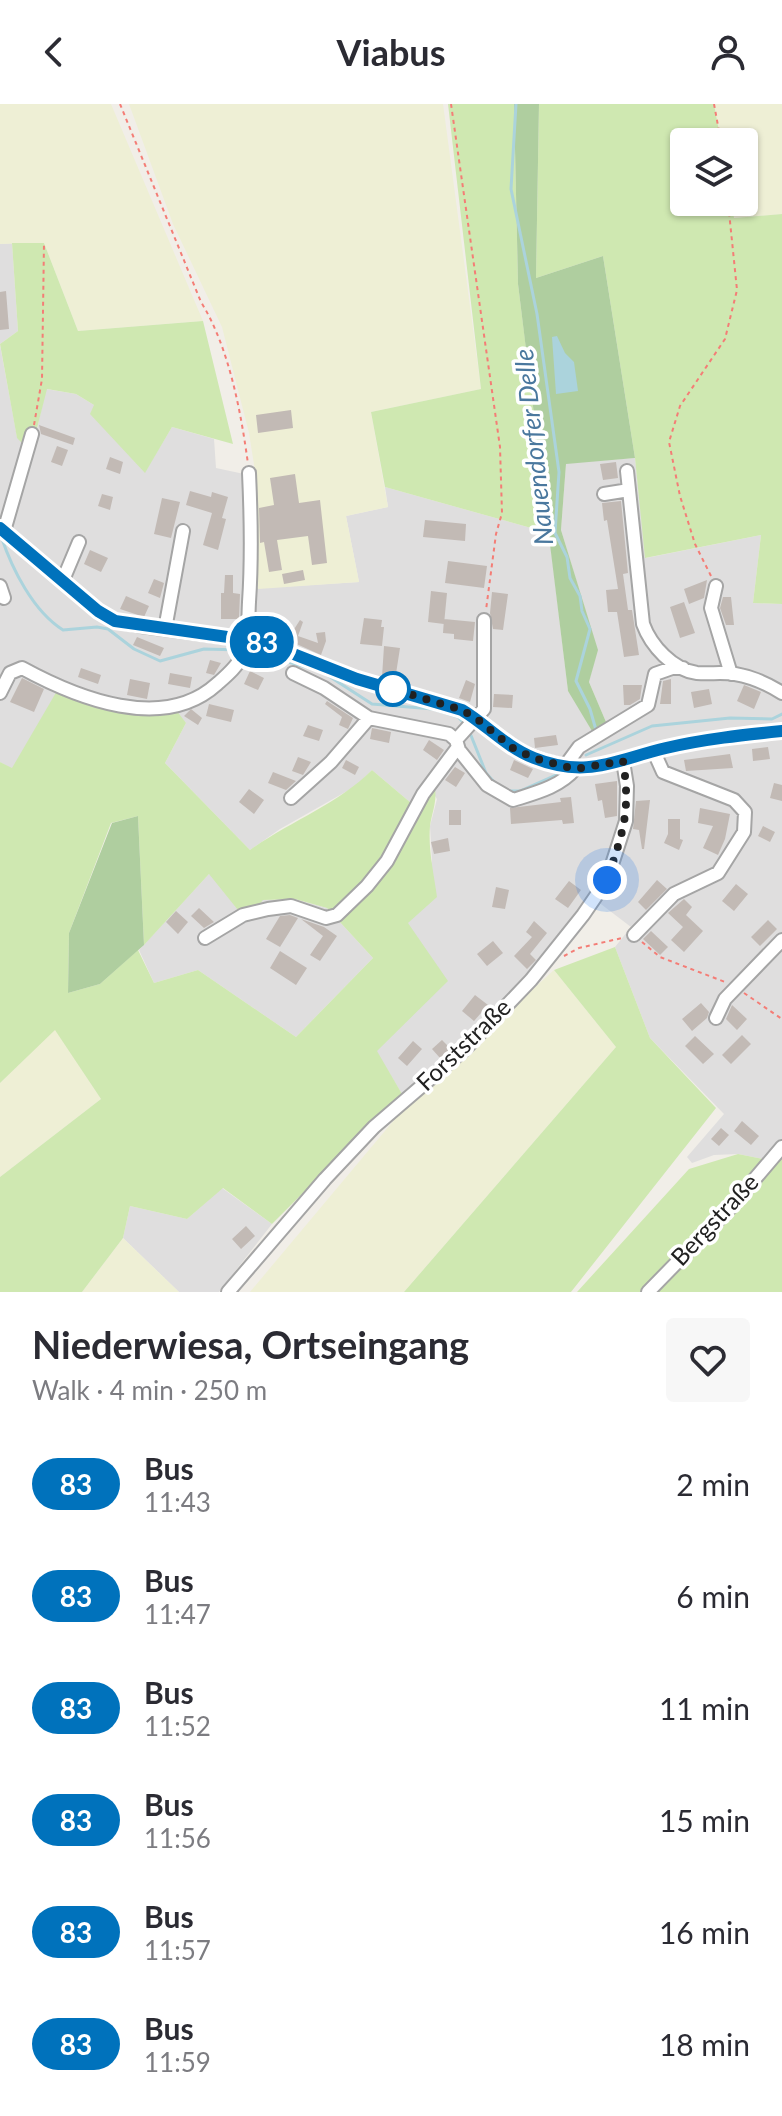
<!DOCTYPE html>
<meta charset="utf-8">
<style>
:root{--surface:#fff;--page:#f7f7f7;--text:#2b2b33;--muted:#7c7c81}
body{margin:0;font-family:Lato,sans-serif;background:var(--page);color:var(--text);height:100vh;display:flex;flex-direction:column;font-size:30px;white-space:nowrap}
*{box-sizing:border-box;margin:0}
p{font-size:26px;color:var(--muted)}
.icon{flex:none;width:44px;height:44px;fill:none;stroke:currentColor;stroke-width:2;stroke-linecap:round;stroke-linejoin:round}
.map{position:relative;height:1188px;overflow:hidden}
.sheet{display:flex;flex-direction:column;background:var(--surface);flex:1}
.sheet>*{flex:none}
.badge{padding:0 16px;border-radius:26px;font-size:28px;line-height:52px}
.buttons{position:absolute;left:670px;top:24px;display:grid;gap:16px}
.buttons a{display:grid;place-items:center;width:88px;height:88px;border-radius:8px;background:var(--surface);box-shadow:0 2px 6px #0004;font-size:40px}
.you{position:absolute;width:40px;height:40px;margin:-20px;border:6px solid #fff;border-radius:50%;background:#1a73e8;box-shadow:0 0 0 12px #1a73e833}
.map>.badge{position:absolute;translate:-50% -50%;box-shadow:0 0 0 4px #fff}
.round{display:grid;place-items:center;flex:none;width:84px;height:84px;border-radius:8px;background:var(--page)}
.headline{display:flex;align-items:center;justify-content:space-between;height:136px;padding:0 32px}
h1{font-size:38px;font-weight:700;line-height:60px}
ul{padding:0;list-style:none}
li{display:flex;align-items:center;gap:24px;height:112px;padding:0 32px}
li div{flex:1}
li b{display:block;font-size:30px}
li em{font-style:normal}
li .badge{min-width:88px;font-weight:700;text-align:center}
header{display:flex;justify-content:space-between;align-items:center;height:104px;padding:0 32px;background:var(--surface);font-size:36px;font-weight:700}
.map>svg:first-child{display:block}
.residential{fill:#dfdede}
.farmland{fill:#eeefd5}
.grass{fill:#cfe8b1;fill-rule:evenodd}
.forest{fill:#afce9f}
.water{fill:#abd3dc}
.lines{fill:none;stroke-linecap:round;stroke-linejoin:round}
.stream{stroke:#abd3dc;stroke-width:3}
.building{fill:#c2bab5}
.minor-casing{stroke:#a5a5a5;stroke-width:16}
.path{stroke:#f47d76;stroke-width:2;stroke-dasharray:4 4;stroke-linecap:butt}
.minor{stroke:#fff;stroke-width:12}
.line-casing{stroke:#fff;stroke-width:18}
.line{stroke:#0072bc;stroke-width:12}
.walk{stroke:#212121;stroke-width:8;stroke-dasharray:0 14.4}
.stop-dot{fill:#fff;stroke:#0072bc;stroke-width:4}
.labels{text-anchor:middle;stroke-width:7;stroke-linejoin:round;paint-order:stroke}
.street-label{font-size:24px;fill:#212121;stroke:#fff}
.water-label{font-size:26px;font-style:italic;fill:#4a789e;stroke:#fff}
</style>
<header><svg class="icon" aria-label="back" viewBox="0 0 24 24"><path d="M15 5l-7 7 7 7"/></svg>Viabus<svg class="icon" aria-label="person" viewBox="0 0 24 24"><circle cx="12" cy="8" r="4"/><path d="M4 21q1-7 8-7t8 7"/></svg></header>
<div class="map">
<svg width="782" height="1188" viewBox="0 0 782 1188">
<rect width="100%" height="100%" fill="#f1eee8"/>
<path class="residential" d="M12 139 18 227 0 240V140Z
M0 241 17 333 32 347 46 285 76 290 94 301 145 368 172 323 214 335 216 364 244 370 246 485 359 478 346 412 388 403 385 383 549 429 568 587 606 618 589 578 597 545 561 426 566 359 635 354 646 454 761 431 753 499 782 500V1037L763 1055 738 1050 714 1051 692 1059 687 1053 724 1010 650 934 615 843 631 823 589 791 551 842 511 890 441 959 402 990 376 947 408 819 432 757 430 722 437 695 425 677 411 699 372 666 356 682 280 725 250 746 165 659 186 619 150 600 86 588 12 665 0 658Z
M209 770 263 796 295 795 327 804 373 854 296 933 198 866 154 879 139 846Z
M222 1084 272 1120 219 1188H179L123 1134 130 1102 187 1115Z"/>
<path class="farmland" d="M0 0H111L203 217 78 227 44 139 0 140Z
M129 0H443L481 285 371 308 388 403 346 412 359 478 258 485 255 367 249 329 222 223 173 120Z
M714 0H782V110L733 114 731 98H744V38H721Z
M554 866 616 943 404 1188H250L410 997Z
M55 925 101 995 0 1073V979Z
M123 1134 179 1188H82Z"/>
<path class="grass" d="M448 0H514L518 180 549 429 385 383 371 308 481 285Z
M539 0H714L721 38H684V98H731L734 114 782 110V500L753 499 761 431 645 454 635 354 603 152 536 174Z
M12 139H44L78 227 203 217 233 340 172 323 145 369 90 310 94 301 76 290 47 285 31 348 17 334 0 240 18 227Z
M61 580 129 597 170 598 186 619 165 659 250 746C289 718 338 700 372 666L411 699 425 677 435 684C437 698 432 708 430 722 428 746 434 770 437 793L408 819 448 877 377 947 402 990 272 1120 223 1084 187 1115 130 1102 123 1134 82 1188H0V1073L101 995 55 926 0 979V658L12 664ZM138 712 144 841 209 770 246 816 263 796 295 795 327 804 373 854 296 933 198 866 154 879 138 846 100 880 68 889 69 829 111 719Z
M615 843 650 934 716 1004 571 1188H404L616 943 554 866Z
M738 1050 763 1055 738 1085 642 1188H577L689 1065Z
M782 1053V1188H658Z"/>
<path class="forest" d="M514 0H539L536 174 603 152 635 354 566 360 561 426 598 546 589 578 606 618 592 627 568 587 518 180Z
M138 712 144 841 100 880 68 889 69 829 112 719Z"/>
<path class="water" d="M557 232 565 249 574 258 578 287 556 290 552 233Z"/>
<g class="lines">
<path class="stream" d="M516 0 511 85 537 210 559 368 555 429 567 453 570 474 580 492 582 507 590 525 576 577 590 605 596 626
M1 432C12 465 33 507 63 526L97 523 108 525 134 545 160 557 204 545 241 546
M248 547 321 567 372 600 433 605 458 613 464 619
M470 629 486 669 495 679
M586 651 652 622 730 614 772 615 782 610
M508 687H520L556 671"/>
</g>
<path class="building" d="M6 187 9 225 0 226V188Z
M291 306 293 324 258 329 256 311Z
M39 321 75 334 73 341 41 330Z
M57 342 68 346 62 362 51 358Z
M110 353 123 358 120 370 106 365Z
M616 358 618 374 603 376 600 360Z
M295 370 299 399 320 396 327 459 312 461 308 432 277 436 282 466 269 468 264 438 260 439 259 404 274 401 270 374Z
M190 387 211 393 212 388 228 393 222 414 226 415 218 446 203 441 212 409 186 401Z
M102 390 113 393 110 406 98 402Z
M162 394 180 398 171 434 154 430Z
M621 397 628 469 623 470 628 506H632L639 551 624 553 617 508H608L606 486 618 485 607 416 604 417 602 399Z
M425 416 466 420 465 437 423 433Z
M90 446 108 454 101 468 84 460Z
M448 457 487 462 484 484 445 479Z
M303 466 305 476 284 480 282 470Z
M225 471H233V489L240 490 239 515H221V489H224Z
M154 475 164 479 160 494 148 489Z
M707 476 704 494 689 500 684 485Z
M431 487 447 489 444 520 428 518Z
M492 488 508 490 503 526 493 525 490 509Z
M126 492 149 502 144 513 120 505Z
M723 493H731L734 521H726L720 504Z
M684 498 695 529 680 534 670 503Z
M364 514 382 516 381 523H384L382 542 360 540Z
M444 515 475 518 473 537 454 535V530L443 529Z
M300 516 303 518 298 532 318 539 316 529 325 528 326 537 321 551 281 533 284 528 291 530Z
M137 533 164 544 160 552 133 541Z
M384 542 400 544 395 576 382 573Z
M210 556 221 559 214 571 206 569Z
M81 564 101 571 98 580 78 573Z
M250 567 264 574 258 586 244 580Z
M170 569 192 573 190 584 168 580Z
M22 574 44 585 34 608 10 598Z
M130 575 150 579 147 595 127 591Z
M671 575V600H660L663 577Z
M466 576 475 580 470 598 459 594Z
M623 581H642L640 595 630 601H624Z
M744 581 761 588 754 605 737 597Z
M709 585 712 600 694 604 691 588Z
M494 590 513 591 512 604 493 603Z
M327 597 353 614 348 625 339 621 342 613 325 600Z
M209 600 234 606 231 618 206 612Z
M191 605 202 614 198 621 184 612Z
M308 621 323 626 319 637 303 632Z
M372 624 391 628 389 639 370 635Z
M556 631 558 641 535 644 534 634Z
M429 636 444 646 437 656 423 646Z
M768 643 770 655 753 657 752 645Z
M730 650 733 664 686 667 684 656Z
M298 653 311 658 303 671 292 667Z
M346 656 359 663 355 671 342 664Z
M514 656 533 665 528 674 510 666Z
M455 663 465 669 456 683 445 676Z
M273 668 296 677 286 686 268 679Z
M617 677V712L605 714 602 696 598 697 595 680Z
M774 679 782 681V697L770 694Z
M249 685 264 696 254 710 239 698Z
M571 693 574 719 563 720 562 716 511 720 510 704 561 698 560 694Z
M650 696 644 745H642L639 726 633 725 636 697Z
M700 704 730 710 725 735 718 751 703 744 713 722 698 719Z
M449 706H461V721H449Z
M668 715H680V735L683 736 679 746 664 739 668 730Z
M763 722 775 728 770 738 758 732Z
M448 734 450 747 434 750 431 738Z
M657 776 667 785 646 806 638 798Z
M569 777 581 786 568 804 555 795Z
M736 780 748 790 734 807 722 797Z
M496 783 509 786 505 805 492 803Z
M684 795 692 803 686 811 703 827 684 848 671 836 683 823 668 809Z
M199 804 214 818 204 824 191 812Z
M176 807 188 818 178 830 166 818Z
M290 811 298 814 280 843 266 835 280 812Z
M301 815 324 823 337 832 320 857 310 851 323 832Z
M768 816 777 825 760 842 751 833Z
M534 817 547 829 530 850 536 856 527 865 514 852 532 833 526 828Z
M651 827 668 843 660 851 643 835Z
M493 837 503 849 487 862 477 850Z
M280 847 307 864 296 881 270 864Z
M475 891 488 901 474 917 462 907Z
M701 899 709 908 707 914 692 927 682 915Z
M732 901 747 915 737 926 726 915Z
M742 931 751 940 731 960 722 951Z
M695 932 714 950 703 960 685 942Z
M442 936 451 945 440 954 432 945Z
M413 937 422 945 407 962 398 954Z
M742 1017 759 1032 751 1041 734 1027Z
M721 1024 729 1031 719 1042 711 1035Z
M246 1122 255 1132 241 1145 232 1135Z"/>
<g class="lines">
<defs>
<path id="minor" d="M627 367 629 386
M604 390 629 386 643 520C651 542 673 566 697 569 710 570 723 568 735 570 753 573 768 580 782 589
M0 424 98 507 115 517 141 522 263 538 357 575 462 606C487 621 506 643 534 653 588 675 614 656 666 644 704 635 743 631 782 627
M4 427 32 330
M63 476 79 438
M0 482 4 494
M716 482 711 504 731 570
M165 525 183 427
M293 569 324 584 369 614 449 630 456 636 459 646 487 681 513 696C535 689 560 683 575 665
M0 589 10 569 22 564C77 594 163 629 217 580 226 572 237 563 242 552 249 535 248 516 249 498 252 454 251 412 249 369
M456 636 484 605V516
M565 662 579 643 648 601 655 570 672 564H683
M291 694 331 658 369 614
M634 831 674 790 718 769 744 728 745 708 734 696 663 668 654 648
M205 834 243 811 268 805 291 802 326 814 337 811 367 782 387 757 423 690 458 643
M716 914 725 895 782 836
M228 1188 325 1075 374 1023 466 944 531 876 583 811 607 776 626 717 627 682 623 657
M648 1188 730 1104 782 1043"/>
</defs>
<use href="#minor" class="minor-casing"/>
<path class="path" d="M120 0 201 198C229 243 241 308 248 360
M451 0 500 343 502 409 496 430 486 506
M714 0 721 38
M34 321 42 275 44 139
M711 472 695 440 680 392 669 338 680 302 725 235 737 186 728 98
M642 838 660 853 725 878
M564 852 579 844 622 834
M744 889 782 915"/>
<use href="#minor" class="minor"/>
</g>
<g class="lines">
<defs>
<path id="line" d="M0 424 98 507 115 517 263 538 357 575 462 606C487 621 506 643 534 654 587 675 615 656 666 644 704 635 743 631 782 627"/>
</defs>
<use href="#line" class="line-casing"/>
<use href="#line" class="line"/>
<path class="walk" d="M393 585 389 584 462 606 477 615 514 645 537 655 575 665 623 657C631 708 623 728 607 776"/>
</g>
<circle class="stop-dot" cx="393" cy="585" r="16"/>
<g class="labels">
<g class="street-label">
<text transform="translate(464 941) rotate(-44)" y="8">Forststraße</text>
<text transform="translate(715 1116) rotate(-47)" y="8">Bergstraße</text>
</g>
<g class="water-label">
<text transform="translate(534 343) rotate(-96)" y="9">Nauendorfer Delle</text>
</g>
</g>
</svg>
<div class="buttons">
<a><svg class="icon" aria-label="layers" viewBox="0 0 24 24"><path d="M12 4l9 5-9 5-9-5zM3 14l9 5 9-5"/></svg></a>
</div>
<div class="you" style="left:607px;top:776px"></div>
<b class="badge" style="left:262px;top:538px;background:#0072bc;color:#fff">83</b>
</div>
<section class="sheet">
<div class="headline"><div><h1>Niederwiesa, Ortseingang</h1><p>Walk · 4 min · 250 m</p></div><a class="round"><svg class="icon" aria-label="heart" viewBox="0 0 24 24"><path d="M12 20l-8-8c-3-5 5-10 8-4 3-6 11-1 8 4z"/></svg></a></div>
<ul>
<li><span class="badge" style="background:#0072bc;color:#fff">83</span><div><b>Bus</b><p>11:43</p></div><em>2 min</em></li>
<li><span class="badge" style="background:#0072bc;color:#fff">83</span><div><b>Bus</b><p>11:47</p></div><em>6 min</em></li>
<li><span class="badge" style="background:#0072bc;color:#fff">83</span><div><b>Bus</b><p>11:52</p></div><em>11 min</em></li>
<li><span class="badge" style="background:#0072bc;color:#fff">83</span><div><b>Bus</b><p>11:56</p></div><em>15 min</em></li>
<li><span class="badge" style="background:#0072bc;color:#fff">83</span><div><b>Bus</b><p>11:57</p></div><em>16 min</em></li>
<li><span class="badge" style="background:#0072bc;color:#fff">83</span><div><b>Bus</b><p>11:59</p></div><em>18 min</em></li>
</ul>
</section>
